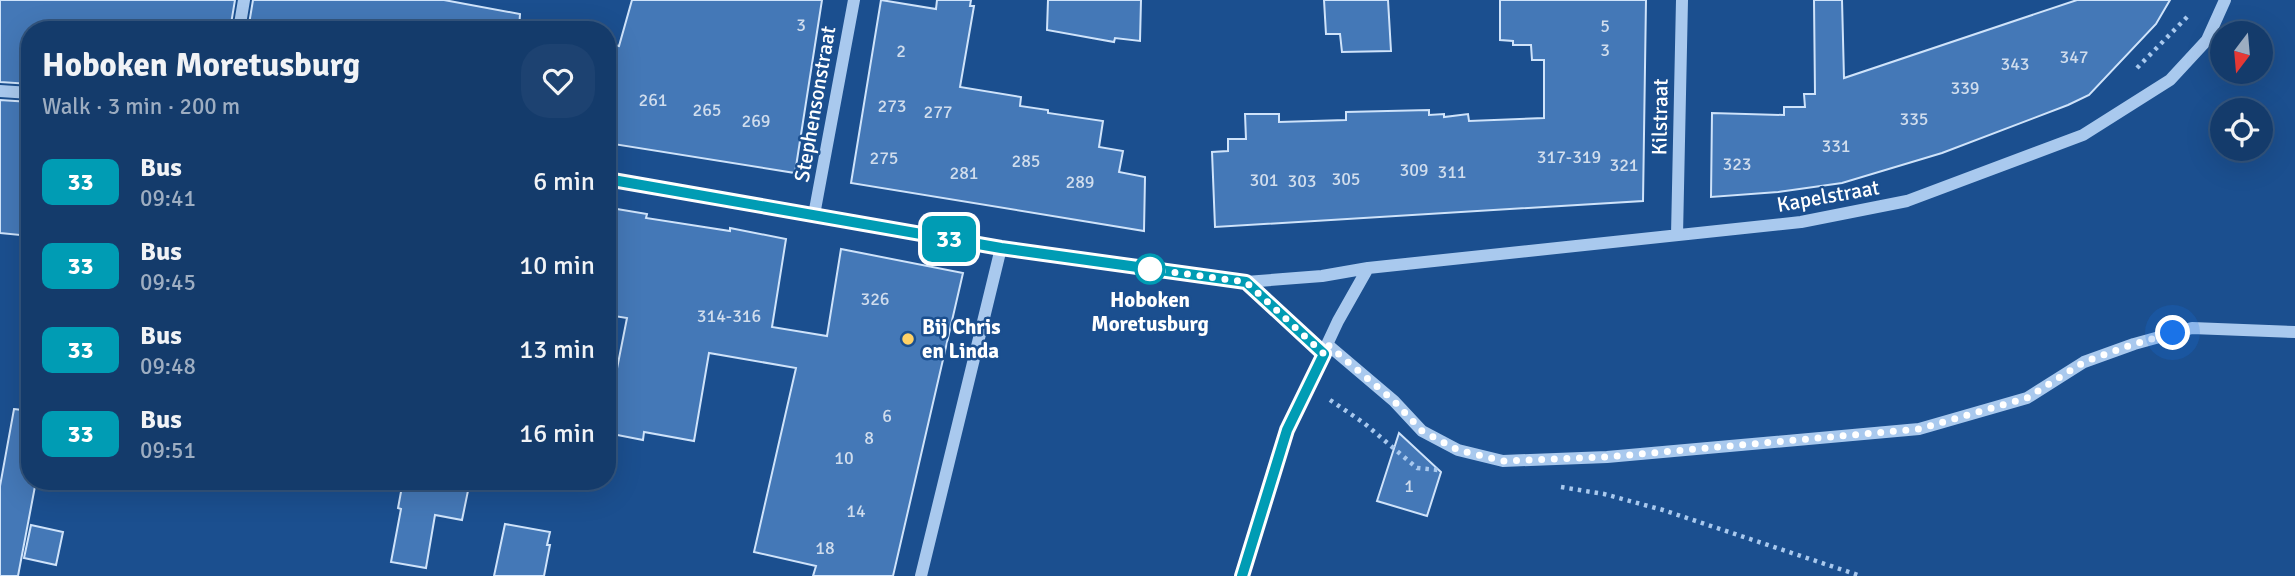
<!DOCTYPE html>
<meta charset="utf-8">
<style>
:root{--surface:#143b6b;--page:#1d4271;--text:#f1f3f6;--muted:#9dadc1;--line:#33557e}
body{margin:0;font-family:Signika,sans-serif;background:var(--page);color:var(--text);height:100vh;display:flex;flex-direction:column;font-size:26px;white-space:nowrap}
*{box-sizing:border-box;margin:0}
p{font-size:23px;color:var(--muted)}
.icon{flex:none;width:38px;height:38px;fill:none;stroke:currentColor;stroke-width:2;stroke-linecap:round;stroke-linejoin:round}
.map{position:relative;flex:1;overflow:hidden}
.side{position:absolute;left:21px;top:21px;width:595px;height:469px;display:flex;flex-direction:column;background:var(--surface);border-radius:28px;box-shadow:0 7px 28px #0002,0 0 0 2px var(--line)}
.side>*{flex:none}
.badge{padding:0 14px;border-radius:10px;font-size:24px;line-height:46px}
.needle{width:46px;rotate:196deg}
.buttons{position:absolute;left:2210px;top:21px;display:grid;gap:14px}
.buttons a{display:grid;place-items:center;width:63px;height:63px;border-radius:50%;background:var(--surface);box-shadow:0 7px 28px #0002,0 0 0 2px var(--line);font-size:35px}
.you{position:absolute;width:35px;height:35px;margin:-18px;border:5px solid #fff;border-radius:50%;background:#1a73e8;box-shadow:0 0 0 10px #1a73e833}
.map>.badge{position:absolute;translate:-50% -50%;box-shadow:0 0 0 4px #fff}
.round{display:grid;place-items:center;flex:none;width:74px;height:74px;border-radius:28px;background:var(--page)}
.head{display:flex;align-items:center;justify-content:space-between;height:119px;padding:0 21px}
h1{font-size:33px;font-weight:700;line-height:52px}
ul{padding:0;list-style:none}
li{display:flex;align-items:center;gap:21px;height:84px;padding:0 21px}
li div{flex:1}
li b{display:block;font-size:26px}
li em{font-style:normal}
li .badge{min-width:77px;font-weight:700;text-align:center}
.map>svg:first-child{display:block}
.building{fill:#4478b7;stroke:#cfe3fa;stroke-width:2}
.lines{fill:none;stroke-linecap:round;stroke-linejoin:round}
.path{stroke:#a9c9ee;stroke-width:4.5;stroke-dasharray:3.5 5;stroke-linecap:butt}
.minor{stroke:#a9c9ee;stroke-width:12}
.line-casing{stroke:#fff;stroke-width:16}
.line{stroke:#009cb4;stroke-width:10}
.walk{stroke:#fff;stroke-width:7;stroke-dasharray:0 12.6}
.stop-dot{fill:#fff;stroke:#009cb4;stroke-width:3.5}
.poi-dot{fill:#ffd166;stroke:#1b4f8f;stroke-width:2.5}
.labels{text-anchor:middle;stroke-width:5;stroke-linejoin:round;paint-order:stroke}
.number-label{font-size:18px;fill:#d0dded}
.street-label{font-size:21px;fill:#fff;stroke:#1b4f8f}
.stop-label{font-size:21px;font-weight:bold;fill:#fff;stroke:#1b4f8f}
.poi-label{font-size:21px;font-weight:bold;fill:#fff;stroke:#1b4f8f;text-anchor:start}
</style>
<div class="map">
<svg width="2295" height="576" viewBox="0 0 2295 576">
<rect width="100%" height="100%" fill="#1b4f8f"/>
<path class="building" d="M0 0H235L230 30H30V84L0 82Z
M253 0H444L520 14 519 30H248Z
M632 0H822L795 173 607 143V44L619 46Z
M881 0 936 9 937 0H971L970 6H974L960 87 1021 97 1020 106 1048 110V113L1103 121 1099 147 1123 151 1119 172 1145 177 1144 231 851 183Z
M1048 0H1141L1140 41 1115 38 1114 42 1047 30Z
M1324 0H1388L1391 51 1342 52 1340 34H1326Z
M1500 0H1646L1643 201 1215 227 1212 152 1228 151V139H1246L1245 114H1279V122L1346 120V112L1429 110V115L1444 114V117L1468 114 1469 121 1544 118V60H1532L1531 45H1513V41L1500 40Z
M1814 0H1842L1844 78 2077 0H2170L2156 24 2089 95 2068 105 1942 153 1842 183 1778 192 1711 197 1712 113 1784 115V107H1805L1804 94H1815Z
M0 100 30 102V236L0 233Z
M617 209 647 214 646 218 730 231V228L786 239 772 327 827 336 841 249 963 273 893 576H813L816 566 754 552 796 368 709 353 694 441 644 432 643 440 607 433V419L627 318 608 315 614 286 607 285V262Z
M14 409 30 411V481H36L18 576H0V486Z
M1399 433 1441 472 1427 516 1377 501Z
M403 481H470L462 520 435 515 426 568 391 562 401 509 398 508Z
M505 524 550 532 547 545H550L544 576H494Z
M31 525 63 532 56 565 24 558Z"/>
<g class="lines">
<path class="path" d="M2137 68 2189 15
M1330 400 1364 423 1417 468 1438 470
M1561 487 1604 494 1663 510 1861 576"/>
<path class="minor" d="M239 30 244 0
M0 91 30 93
M607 179 1001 248 1246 282 1322 276 1368 268 1801 222 1907 201 2083 135 2170 80 2207 40 2225 0
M814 215 854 0
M1677 235 1682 0
M1246 282 1324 354
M1328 345 1394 401 1422 431 1458 450 1503 461 1607 457 1919 429 2027 398 2084 362 2134 344 2192 328 2295 332
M921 576 1001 248
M1242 576 1287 430 1338 321 1368 268"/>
</g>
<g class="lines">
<defs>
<path id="line" d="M607 179 1001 248 1246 282 1324 354 1287 430 1242 576"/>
</defs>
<use href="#line" class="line-casing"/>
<use href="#line" class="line"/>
<path class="walk" d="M1150 269 1246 282 1324 354 1328 345 1394 401 1422 431 1458 450 1503 461 1607 457 1919 429 2027 398 2084 362 2134 344 2173 333"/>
</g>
<circle class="stop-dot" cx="1150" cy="269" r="14"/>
<circle class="poi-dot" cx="908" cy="339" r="7"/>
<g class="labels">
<g class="number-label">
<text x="801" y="31">3</text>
<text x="1605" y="32">5</text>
<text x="1605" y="56">3</text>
<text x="901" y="57">2</text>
<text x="2074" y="63">347</text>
<text x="2015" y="70">343</text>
<text x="1965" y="94">339</text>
<text x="653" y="106">261</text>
<text x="892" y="112">273</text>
<text x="707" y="116">265</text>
<text x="938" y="118">277</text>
<text x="1914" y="125">335</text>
<text x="756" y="127">269</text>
<text x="1836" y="152">331</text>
<text x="1569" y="163">317-319</text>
<text x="884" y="164">275</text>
<text x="1026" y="167">285</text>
<text x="1737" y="170">323</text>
<text x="1624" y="171">321</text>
<text x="1414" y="176">309</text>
<text x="1452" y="178">311</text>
<text x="964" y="179">281</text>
<text x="1346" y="185">305</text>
<text x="1264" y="186">301</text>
<text x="1302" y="187">303</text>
<text x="1080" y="188">289</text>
<text x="875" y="305">326</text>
<text x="729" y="322">314-316</text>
<text x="887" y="422">6</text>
<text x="869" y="444">8</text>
<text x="844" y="464">10</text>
<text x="1409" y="492">1</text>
<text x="856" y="517">14</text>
<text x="825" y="554">18</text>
</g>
<g class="street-label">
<text transform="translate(815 104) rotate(-80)" y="7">Stephensonstraat</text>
<text transform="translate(1660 117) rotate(-89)" y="7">Kilstraat</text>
<text transform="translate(1828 196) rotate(-10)" y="7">Kapelstraat</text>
</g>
<g class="stop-label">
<text x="1150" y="307">Hoboken<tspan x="1150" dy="24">Moretusburg</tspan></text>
</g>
<g class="poi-label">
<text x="922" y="334">Bij Chris<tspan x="922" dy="24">en Linda</tspan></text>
</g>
</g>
</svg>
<div class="buttons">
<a><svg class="needle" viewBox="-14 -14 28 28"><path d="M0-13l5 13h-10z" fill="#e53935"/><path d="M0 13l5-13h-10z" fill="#9dadc1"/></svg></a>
<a><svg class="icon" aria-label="locate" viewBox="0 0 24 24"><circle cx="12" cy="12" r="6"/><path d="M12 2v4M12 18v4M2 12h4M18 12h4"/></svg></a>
</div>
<div class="you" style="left:2173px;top:333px"></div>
<b class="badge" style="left:949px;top:239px;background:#009cb4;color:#fff">33</b>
<section class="side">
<div class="head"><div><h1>Hoboken Moretusburg</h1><p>Walk · 3 min · 200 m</p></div><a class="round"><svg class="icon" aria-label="heart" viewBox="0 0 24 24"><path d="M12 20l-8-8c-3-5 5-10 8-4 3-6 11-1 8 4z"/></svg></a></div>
<ul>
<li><span class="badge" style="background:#009cb4;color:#fff">33</span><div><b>Bus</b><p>09:41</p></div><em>6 min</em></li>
<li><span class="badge" style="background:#009cb4;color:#fff">33</span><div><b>Bus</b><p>09:45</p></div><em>10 min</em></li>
<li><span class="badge" style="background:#009cb4;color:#fff">33</span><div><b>Bus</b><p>09:48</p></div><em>13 min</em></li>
<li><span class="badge" style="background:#009cb4;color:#fff">33</span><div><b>Bus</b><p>09:51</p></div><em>16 min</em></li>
</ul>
</section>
</div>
